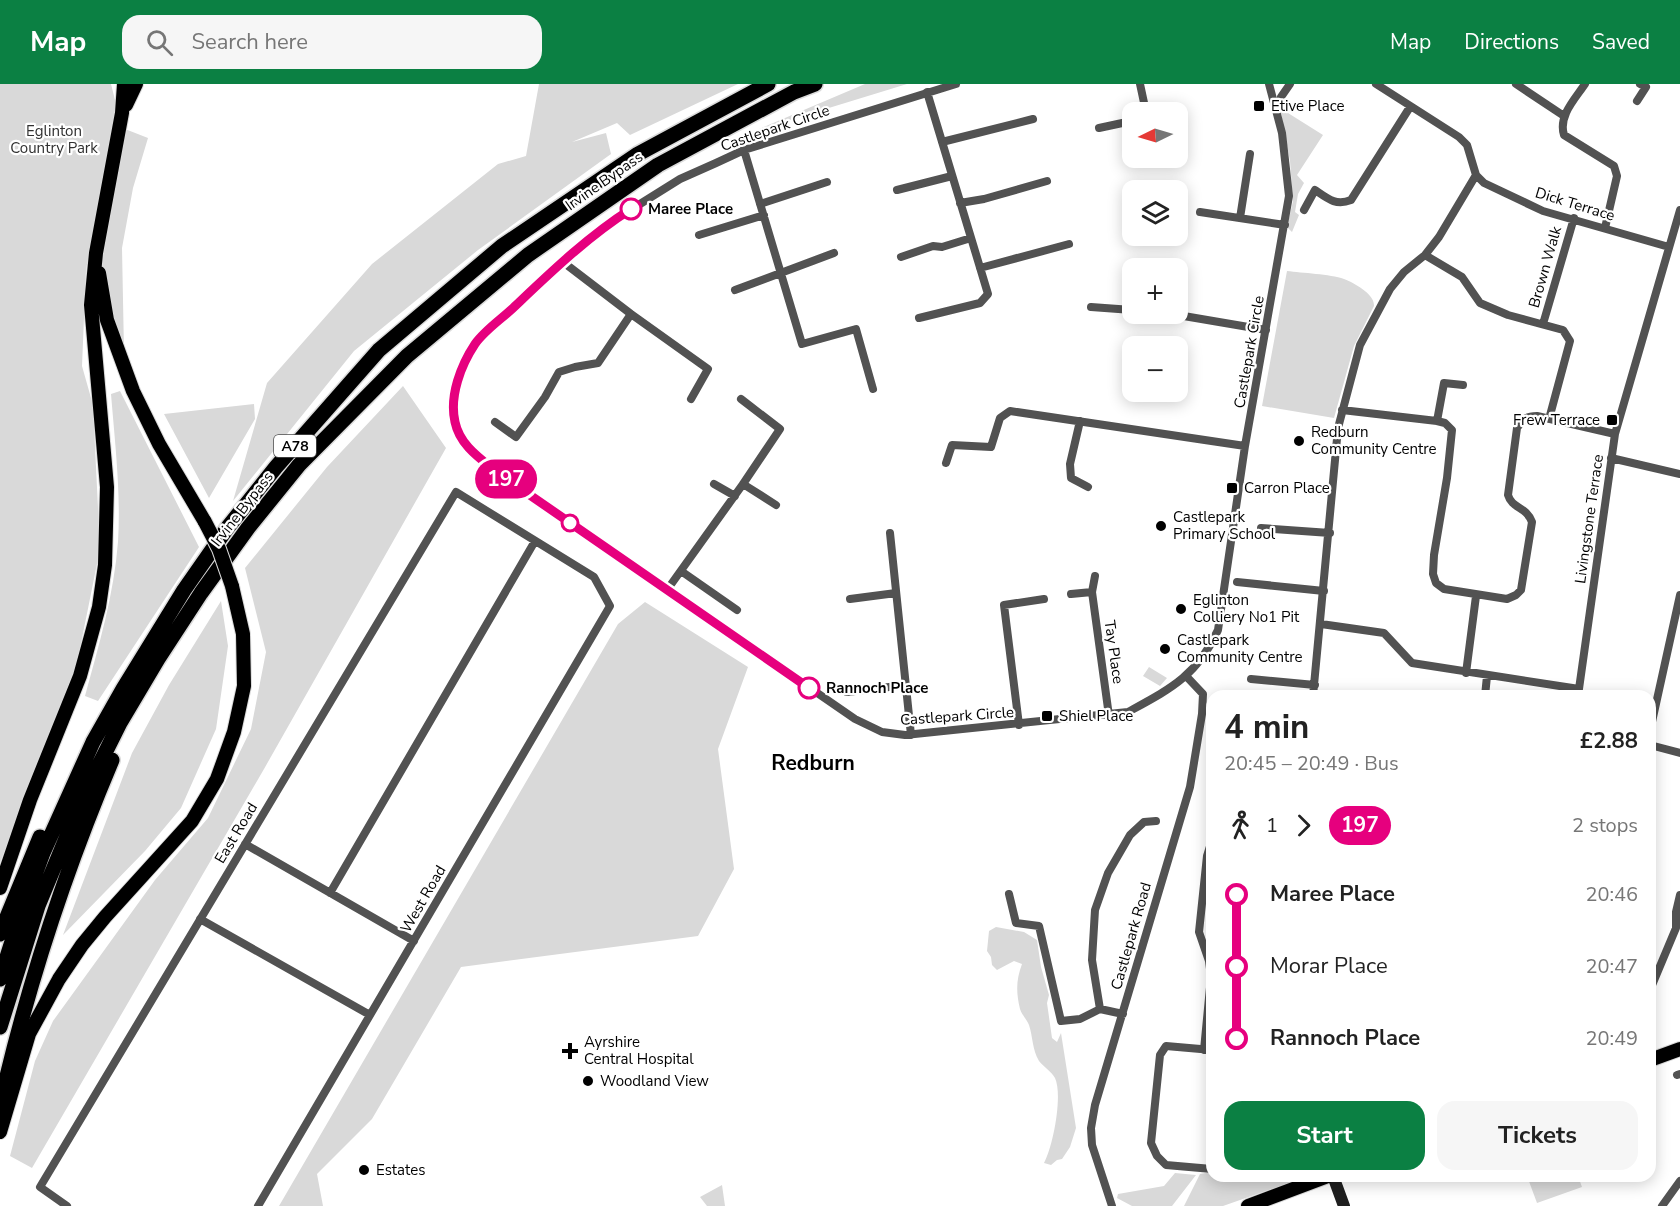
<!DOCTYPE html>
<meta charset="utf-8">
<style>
:root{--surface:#fff;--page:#f6f6f6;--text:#222;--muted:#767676;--accent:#0b8043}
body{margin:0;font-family:"Nunito Sans",sans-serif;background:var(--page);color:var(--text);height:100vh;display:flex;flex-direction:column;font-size:22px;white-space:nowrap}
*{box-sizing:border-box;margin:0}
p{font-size:20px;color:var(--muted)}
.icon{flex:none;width:33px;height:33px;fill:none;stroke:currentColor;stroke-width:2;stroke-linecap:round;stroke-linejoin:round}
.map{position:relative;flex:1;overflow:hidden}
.sheet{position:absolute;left:1206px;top:606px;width:450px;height:492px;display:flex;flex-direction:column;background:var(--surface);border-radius:18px;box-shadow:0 3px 15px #0003}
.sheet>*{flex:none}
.badge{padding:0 12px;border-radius:20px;font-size:21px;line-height:39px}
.needle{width:39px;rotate:265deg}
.controls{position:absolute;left:1122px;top:18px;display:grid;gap:12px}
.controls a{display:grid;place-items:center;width:66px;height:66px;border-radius:12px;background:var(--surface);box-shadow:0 3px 15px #0003;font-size:30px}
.map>.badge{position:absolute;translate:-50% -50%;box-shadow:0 0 0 3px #fff}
.legs{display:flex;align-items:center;gap:9px;height:66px;padding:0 18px;font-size:20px}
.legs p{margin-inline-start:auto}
.head{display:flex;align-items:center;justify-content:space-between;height:102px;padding:0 18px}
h1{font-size:33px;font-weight:700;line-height:45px}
.action{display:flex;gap:12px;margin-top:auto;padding:12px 18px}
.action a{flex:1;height:69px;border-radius:18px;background:var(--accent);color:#fff;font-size:24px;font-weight:700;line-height:69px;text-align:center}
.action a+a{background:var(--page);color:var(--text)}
ul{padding:0 18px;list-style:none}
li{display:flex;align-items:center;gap:21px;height:72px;font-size:22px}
li i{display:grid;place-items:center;width:9px;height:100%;margin:0 8px;background:currentColor}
li i::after{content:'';width:15px;height:15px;margin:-8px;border:4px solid;border-radius:50%;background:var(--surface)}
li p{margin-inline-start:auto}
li:first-child i{background:linear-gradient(#0000 50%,currentColor 0)}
li:last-child i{background:linear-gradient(currentColor 50%,#0000 0)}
header{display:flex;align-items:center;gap:36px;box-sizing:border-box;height:84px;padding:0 30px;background:var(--accent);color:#fff}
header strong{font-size:28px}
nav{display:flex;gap:33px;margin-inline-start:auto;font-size:21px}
.search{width:420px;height:54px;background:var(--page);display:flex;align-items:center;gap:15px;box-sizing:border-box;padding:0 21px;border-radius:18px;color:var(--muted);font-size:22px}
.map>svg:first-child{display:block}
.green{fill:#d9d9d9}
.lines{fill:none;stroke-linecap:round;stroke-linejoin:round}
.primary-casing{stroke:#dbdbdb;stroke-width:16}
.highway-casing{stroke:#dbdbdb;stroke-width:18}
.street{stroke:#525252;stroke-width:8}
.secondary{stroke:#1f1f1f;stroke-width:12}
.primary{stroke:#000;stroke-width:14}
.highway{stroke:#000;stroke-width:15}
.primary-bridge-casing{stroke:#dbdbdb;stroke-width:16;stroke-linecap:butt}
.primary-bridge{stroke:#000;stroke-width:14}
.line-1-casing{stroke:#fff;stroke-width:14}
.line-1{stroke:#e6007e;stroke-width:9}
.poi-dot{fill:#000;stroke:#fff;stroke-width:2}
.stop-1-dot{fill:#fff;stroke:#e6007e;stroke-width:3}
.labels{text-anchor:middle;stroke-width:4.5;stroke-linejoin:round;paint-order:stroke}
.shield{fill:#fff;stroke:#4c4c4c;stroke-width:1.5}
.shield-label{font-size:14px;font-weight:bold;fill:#000}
.poi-label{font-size:15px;fill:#000;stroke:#fff;text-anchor:start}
.street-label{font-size:15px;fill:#000;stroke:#fff}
.park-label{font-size:15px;fill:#303030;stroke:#fff}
.stop-label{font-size:15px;font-weight:bold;fill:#000;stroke:#fff;text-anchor:start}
.district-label{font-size:21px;font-weight:bold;fill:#000;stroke:#fff}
</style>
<header>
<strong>Map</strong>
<div class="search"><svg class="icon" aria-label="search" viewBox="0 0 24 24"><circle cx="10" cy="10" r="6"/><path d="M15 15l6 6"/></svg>Search here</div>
<nav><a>Map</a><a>Directions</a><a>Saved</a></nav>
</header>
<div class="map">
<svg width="1680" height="1122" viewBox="0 0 1680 1122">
<rect width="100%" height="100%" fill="#fff"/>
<path class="green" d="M0 0H111L116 20 86 186 82 282 93 321 100 465 75 589 49 650 0 779Z
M539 0H738L630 51 617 39 572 58 606 49 611 70 478 166 354 267 233 417 267 299 372 180 498 80 526 72Z
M865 0H907L757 46Z
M1280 24 1323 51 1297 91 1304 99 1298 110 1295 128 1299 131 1292 148 1287 143 1293 117 1290 77Z
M125 45 148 54 133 104 122 164 124 267 117 264 100 193V151Z
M1287 187C1302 189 1330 190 1344 195 1354 199 1375 210 1374 222L1354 262 1334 334 1262 322Z
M403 302 446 364 264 685 32 1084 10 1072 35 977 53 937 155 796 208 734 251 645 266 568 245 484 327 383Z
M120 307 199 463 98 617 85 612C99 561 114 510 118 458 121 409 115 359 111 310Z
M254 320 255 335 209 414 164 330Z
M221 517 228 562 216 645 181 724 145 767 63 851 132 669 169 601Z
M645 518 748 583 718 665 734 785 698 852 461 883 372 1035 317 1090 323 1122H279L618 540Z
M1149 583 1167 594 1160 602 1143 592Z
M996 843 1024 848 1037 856 1041 883 1049 911 1047 919 1052 954 1057 958 1061 949 1076 1044 1070 1063 1062 1075 1057 1076 1051 1081 1044 1079C1053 1063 1063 1011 1055 994 1051 987 1044 983 1039 977 1032 965 1033 953 1029 941 1027 936 1022 931 1020 925 1016 908 1016 896 1022 880L1014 877 997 886 992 881 991 873 987 867 989 847Z
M1212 1088V1092H1308L1223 1122H1184L1200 1090Z
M1175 1089 1196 1091 1172 1122H1132L1117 1114 1118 1110 1164 1102Z
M1527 1092H1578L1582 1103 1537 1119Z
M722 1101 725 1122H707L700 1113Z"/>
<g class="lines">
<defs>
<path id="primary" d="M126 21 136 0
M99 189 107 236 133 307 159 360 205 438
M0 804 30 716 80 592 99 523 105 481 107 403 91 221 96 169 122 29 124 0
M1650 976 1680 965
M0 1048 29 950 59 895 82 861 105 833 192 737 217 695 234 648 244 602 243 550 232 502
M1248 1122 1328 1092"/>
<path id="highway" d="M0 850 40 753
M0 895 23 823 43 769 93 658 123 605 184 506 228 443 276 383 379 266 502 162 638 70 768 0
M0 943 38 822 84 711 120 639 158 575 201 509 248 444 299 381 407 272 528 171 658 81 794 8 815 0
M0 1022C27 903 65 787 112 676"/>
</defs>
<use href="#primary" class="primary-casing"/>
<use href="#highway" class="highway-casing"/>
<path class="street" d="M956 0 744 66 716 79 680 95 616 135 563 178 476 258 461 286 455 313V338L464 361 498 389 855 635 882 648 905 651 1128 628C1170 605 1197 592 1218 546L1245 362 1289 112 1282 49 1269 0
M1140 0 1146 28
M1376 0 1459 53 1467 61 1476 91 1484 99 1543 127 1669 163
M1516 0 1564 32
M1585 0C1575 15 1558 32 1564 51L1614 82 1617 92 1605 144
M1281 13 1290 0
M1637 17 1646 3 1640 0
M1099 44 1127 38 1132 34
M942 58 1033 35
M744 66 802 260 856 245 873 305
M897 106 952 92
M960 119 984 115 1047 97
M760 120 827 98
M1304 126 1315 106C1328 115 1336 122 1351 116L1410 23
M1200 128 1285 141
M1240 134 1250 70
M699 151 764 131
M1425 171 1462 193 1480 219 1508 231 1563 246 1570 257 1549 335
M901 173 933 162 942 163 971 154
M563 178 631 230 708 285 691 315
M980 184 1069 160
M735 206 834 169
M1091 223 1132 226
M1130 226 1132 209
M1172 230 1266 246
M919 234 980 219 988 210 927 8
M1543 240 1574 134
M1342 326 1437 337 1445 339 1452 346 1447 394 1434 471 1433 490 1436 499 1444 505 1507 515 1516 511 1521 506 1532 438C1526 422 1512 425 1508 411L1517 344C1523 335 1526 332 1537 332L1615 350
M1080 337 1070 380 1071 394 1088 403
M1437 337 1444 299 1463 301
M495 338 516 353 545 313 559 288 575 283 598 279 631 230
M1611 374 1680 390
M946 379 952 361 991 363 1000 334 1010 327 1245 362
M714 400 735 412
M743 400 776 421
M1261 444 1330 449
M890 449 911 651
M681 487 737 526
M1095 492 1092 508 1109 632
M1237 498 1324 507
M667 506 743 400 780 345 741 315
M1071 510 1092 508
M850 515 896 509
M1321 540 1384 549 1412 579 1579 605
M1466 589 1476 512
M1251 595 1315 601
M847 608 906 601
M1313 612 1338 344 1360 261 1390 205 1404 188 1425 171 1439 153 1476 91
M1485 612 1487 592
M1578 612 1615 350 1680 126
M1019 641 1004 521 1044 515
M1650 647 1680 511
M1650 661 1680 669
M245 760 414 857
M330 809 535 457
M1009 810 1016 839 1039 842 1061 937 1080 935 1100 925
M200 835 370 931
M1650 906 1676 844V828L1680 811
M1123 930 1100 925 1092 876 1095 826 1108 789 1130 751 1144 738 1156 737
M1204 966 1211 893 1209 877 1199 848 1207 772 1212 756
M1212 966 1166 962 1160 971 1151 1059 1157 1072 1166 1081 1212 1085
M1677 991 1680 990
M67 1122 40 1103 456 408 594 493 610 522 258 1122
M1112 1122 1092 1061 1091 1044 1095 1021 1190 703 1202 630 1203 610 1187 593
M1662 1122 1680 1097"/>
<path class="secondary" d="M1333 1092 1344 1122"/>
<use href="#primary" class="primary"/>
<use href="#highway" class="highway"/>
<defs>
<path id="primary-bridge" d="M205 438 219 465 232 502"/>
</defs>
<use href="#primary-bridge" class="primary-bridge-casing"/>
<use href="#primary-bridge" class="primary-bridge"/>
</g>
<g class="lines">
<defs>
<path id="line-1" d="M631 125C587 153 549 190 512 225 500 236 484 247 475 260 461 281 449 312 455 338 460 362 481 375 498 389L809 604"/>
</defs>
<use href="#line-1" class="line-1-casing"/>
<use href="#line-1" class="line-1"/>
</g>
<g class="poi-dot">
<rect x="1253" y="16" width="12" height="12" rx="3"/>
<rect x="1606" y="330" width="12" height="12" rx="3"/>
<circle cx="1299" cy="357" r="6"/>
<rect x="1226" y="398" width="12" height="12" rx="3"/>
<circle cx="1161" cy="442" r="6"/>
<circle cx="1181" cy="525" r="6"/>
<circle cx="1165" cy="565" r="6"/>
<rect x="1041" y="626" width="12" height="12" rx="3"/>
<path d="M567 958h6v6h6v6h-6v6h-6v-6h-6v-6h6z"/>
<circle cx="588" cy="997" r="6"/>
<circle cx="364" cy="1086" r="6"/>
</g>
<g class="stop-1-dot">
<circle cx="631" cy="125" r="10"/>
<circle cx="570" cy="439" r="8"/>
<circle cx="809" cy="604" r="10"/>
</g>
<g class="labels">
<rect class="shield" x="274" y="351" width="42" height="22" rx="4.5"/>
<g class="shield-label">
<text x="295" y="367">A78</text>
</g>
<g class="poi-label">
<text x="1271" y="27">Etive Place</text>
<text x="1600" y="341" text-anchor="end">Frew Terrace</text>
<text x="1311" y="353">Redburn<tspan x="1311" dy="17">Community Centre</tspan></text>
<text x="1244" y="409">Carron Place</text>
<text x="1173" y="438">Castlepark<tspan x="1173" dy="17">Primary School</tspan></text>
<text x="1193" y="521">Eglinton<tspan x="1193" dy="17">Colliery No1 Pit</tspan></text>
<text x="1177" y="561">Castlepark<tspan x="1177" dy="17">Community Centre</tspan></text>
<text x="1059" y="637">Shiel Place</text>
<text x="584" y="963">Ayrshire<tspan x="584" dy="17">Central Hospital</tspan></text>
<text x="600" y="1002">Woodland View</text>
<text x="376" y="1091">Estates</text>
</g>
<g class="street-label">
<text transform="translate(775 44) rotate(-19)" y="5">Castlepark Circle</text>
<text transform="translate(604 97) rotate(-35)" y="5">Irvine Bypass</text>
<text transform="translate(1575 120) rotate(17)" y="5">Dick Terrace</text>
<text transform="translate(1545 183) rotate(-74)" y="5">Brown Walk</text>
<text transform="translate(1249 268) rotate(-80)" y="5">Castlepark Circle</text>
<text transform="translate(242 425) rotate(-52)" y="5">Irvine Bypass</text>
<text transform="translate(1589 435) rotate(-82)" y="5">Livingstone Terrace</text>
<text transform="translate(1114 568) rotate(82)" y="5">Tay Place</text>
<text transform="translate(957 632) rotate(-4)" y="5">Castlepark Circle</text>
<text transform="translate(236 749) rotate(-59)" y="5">East Road</text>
<text transform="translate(423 815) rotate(-60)" y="5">West Road</text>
<text transform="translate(1131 852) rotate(-74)" y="5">Castlepark Road</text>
</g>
<g class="park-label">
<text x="54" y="52">Eglinton<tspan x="54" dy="17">Country Park</tspan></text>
</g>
<g class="stop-label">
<text x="648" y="130">Maree Place</text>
<text x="826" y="609">Rannoch Place</text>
</g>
<g class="district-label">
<text x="813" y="686">Redburn</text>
</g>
</g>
</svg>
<div class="controls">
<a><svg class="needle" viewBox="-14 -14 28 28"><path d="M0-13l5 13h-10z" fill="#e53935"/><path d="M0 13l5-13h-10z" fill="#767676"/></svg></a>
<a><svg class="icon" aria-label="layers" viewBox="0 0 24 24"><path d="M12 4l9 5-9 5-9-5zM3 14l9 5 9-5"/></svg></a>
<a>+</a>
<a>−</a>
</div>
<b class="badge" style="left:506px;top:395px;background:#e6007e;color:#fff">197</b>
<section class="sheet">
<div class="head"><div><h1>4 min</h1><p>20:45 – 20:49 · Bus</p></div><b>£2.88</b></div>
<div class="legs"><svg class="icon" aria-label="walk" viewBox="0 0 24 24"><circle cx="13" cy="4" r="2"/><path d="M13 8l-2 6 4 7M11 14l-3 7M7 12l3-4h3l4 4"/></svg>1<svg class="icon" aria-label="forward" viewBox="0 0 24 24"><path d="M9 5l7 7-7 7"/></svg><b class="badge" style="background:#e6007e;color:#fff">197</b><p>2 stops</p></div>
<ul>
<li><i style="color:#e6007e"></i><b>Maree Place</b><p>20:46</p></li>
<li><i style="color:#e6007e"></i><span>Morar Place</span><p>20:47</p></li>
<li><i style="color:#e6007e"></i><b>Rannoch Place</b><p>20:49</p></li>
</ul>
<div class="action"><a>Start</a><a>Tickets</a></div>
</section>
</div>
